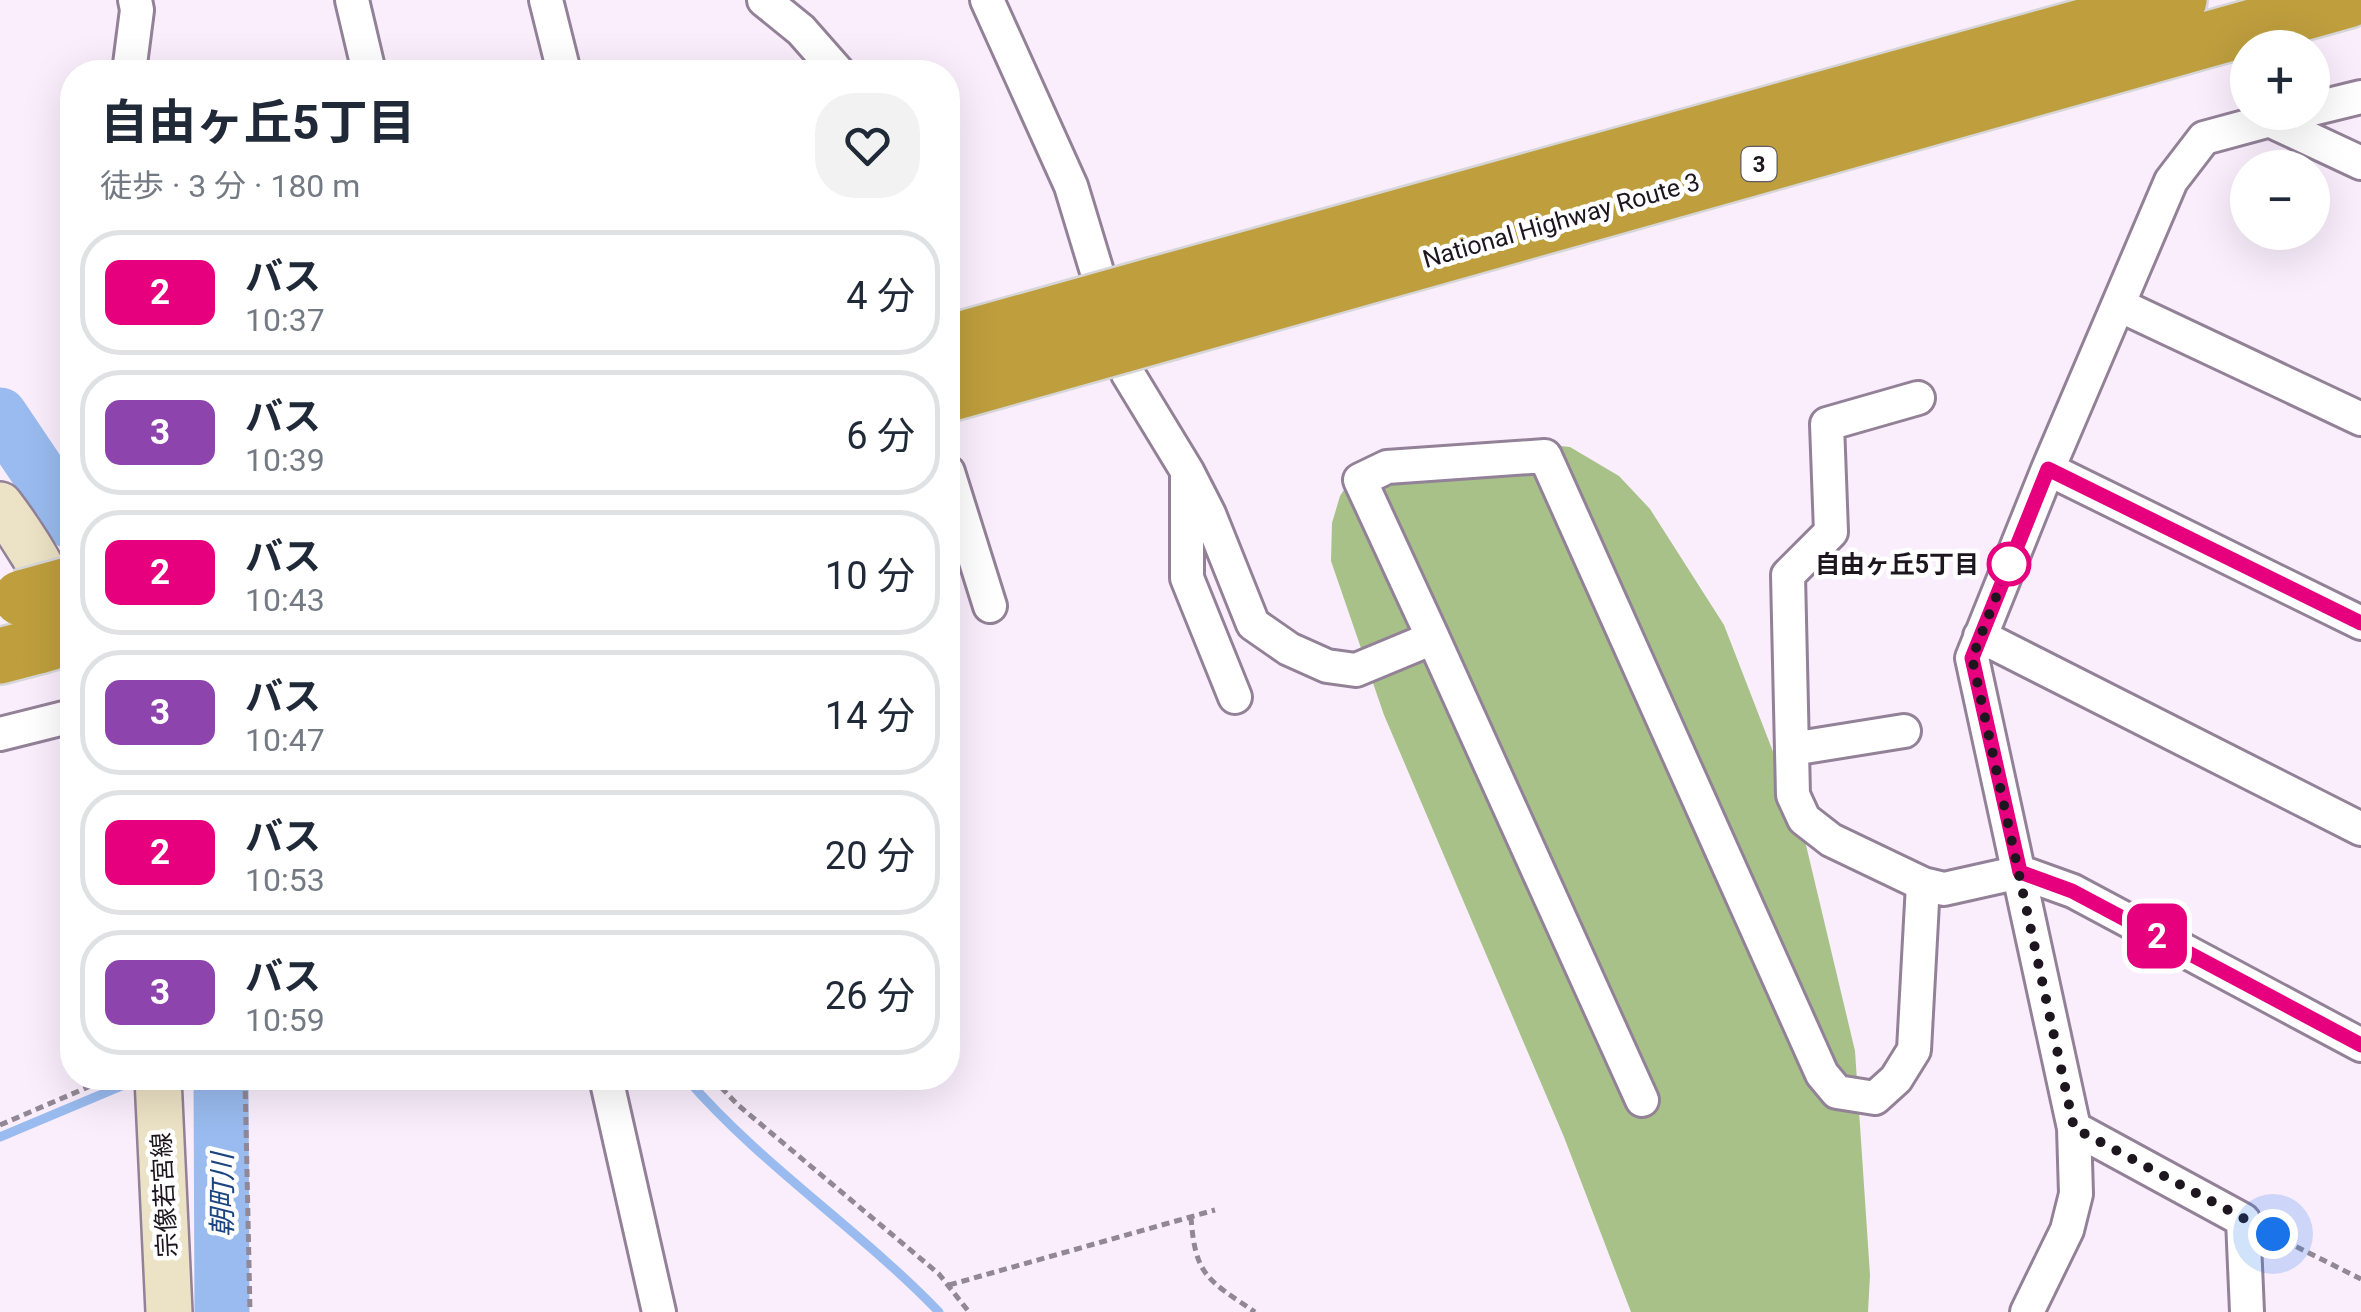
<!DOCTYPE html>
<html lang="ja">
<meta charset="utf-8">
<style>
:root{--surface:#fff;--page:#f2f2f3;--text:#1f2937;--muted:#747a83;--line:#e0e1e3}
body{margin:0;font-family:Roboto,"Noto Sans JP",sans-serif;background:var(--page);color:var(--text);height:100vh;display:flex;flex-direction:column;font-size:38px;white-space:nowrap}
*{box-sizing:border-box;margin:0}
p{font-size:32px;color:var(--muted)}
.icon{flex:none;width:55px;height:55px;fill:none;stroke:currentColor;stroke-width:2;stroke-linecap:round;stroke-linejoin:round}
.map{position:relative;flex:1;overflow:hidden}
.details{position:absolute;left:60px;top:60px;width:900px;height:1030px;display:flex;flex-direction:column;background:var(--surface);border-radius:40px;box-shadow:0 10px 40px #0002}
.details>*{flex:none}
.badge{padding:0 20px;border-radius:15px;font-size:35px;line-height:65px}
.fabs{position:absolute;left:2230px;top:30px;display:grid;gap:20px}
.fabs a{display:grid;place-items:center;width:100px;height:100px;border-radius:50%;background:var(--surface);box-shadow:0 10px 40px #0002;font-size:50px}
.you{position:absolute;width:50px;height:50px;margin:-25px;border:8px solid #fff;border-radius:50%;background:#1a73e8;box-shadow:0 0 0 15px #1a73e833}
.map>.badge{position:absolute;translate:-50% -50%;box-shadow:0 0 0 5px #fff}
.round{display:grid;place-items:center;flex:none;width:105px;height:105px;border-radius:40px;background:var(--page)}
.head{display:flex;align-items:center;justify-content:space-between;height:170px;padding:0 40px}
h1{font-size:48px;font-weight:700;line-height:75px}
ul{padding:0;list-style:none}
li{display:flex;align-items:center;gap:30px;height:125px;margin:0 20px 15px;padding:0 20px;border:5px solid var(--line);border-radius:40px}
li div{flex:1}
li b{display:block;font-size:38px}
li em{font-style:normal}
li .badge{min-width:110px;font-weight:700;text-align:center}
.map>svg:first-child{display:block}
.forest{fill:#a7c188}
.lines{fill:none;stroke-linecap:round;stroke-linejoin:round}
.stream{stroke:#99bbef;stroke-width:9}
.river{stroke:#99bbef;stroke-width:55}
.street-casing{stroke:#938198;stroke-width:38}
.secondary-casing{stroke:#938198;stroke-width:50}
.highway-casing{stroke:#d6d5d7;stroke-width:60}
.path{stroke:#928895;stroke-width:5;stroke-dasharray:8 5;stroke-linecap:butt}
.street{stroke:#fff;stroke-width:32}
.secondary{stroke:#ece2c5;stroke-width:45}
.highway{stroke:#be9e3d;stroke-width:55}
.highway-bridge-casing{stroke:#d6d5d7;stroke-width:60;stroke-linecap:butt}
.highway-bridge{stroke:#be9e3d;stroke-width:55}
.line-casing{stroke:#fff;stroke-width:22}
.line{stroke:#e6007e;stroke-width:15}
.walk{stroke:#1d161f;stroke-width:10;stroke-dasharray:0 18}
.stop-dot{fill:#fff;stroke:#e6007e;stroke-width:5}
.labels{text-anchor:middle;stroke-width:9;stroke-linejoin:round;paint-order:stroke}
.shield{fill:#fff;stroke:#615c62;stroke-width:2.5}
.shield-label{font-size:22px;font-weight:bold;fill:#1d161f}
.street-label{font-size:25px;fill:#1d161f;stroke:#fff}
.stop-label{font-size:25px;font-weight:bold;fill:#1d161f;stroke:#fff;text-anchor:end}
.water-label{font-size:28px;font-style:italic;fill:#1b4481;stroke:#fff}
</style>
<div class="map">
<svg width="2361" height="1312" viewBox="0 0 2361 1312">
<rect width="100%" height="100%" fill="#faeefd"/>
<path class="forest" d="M1524 442 1570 447 1619 476 1650 509 1724 625 1801 824 1855 1051 1870 1275 1868 1312H1631L1564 1137 1384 715 1331 561 1332 523 1340 496 1357 470Z"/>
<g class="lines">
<path class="stream" d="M686 1078C761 1165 859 1229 939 1312
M0 1137 138 1079H145"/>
<path class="river" d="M0 415 72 522
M221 1078 222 1312"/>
<defs>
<path id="street" d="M352 0 369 72
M546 0 564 72
M764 0 801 30 838 72
M987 0 1071 186 1128 374 1187 471V578L1235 697
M129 72 137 10 135 0
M2312 109 2361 97
M2269 120 2361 163
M2119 305 2361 419
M1918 398 1827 424 1831 532 1788 575 1793 795 1804 819 1831 840 1923 884 1944 889 2020 872 2073 891 2361 1045
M2048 469 2361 623
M1187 471 1209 514 1253 624 1289 649 1327 666 1356 670 1433 638 1360 480 1387 467 1545 456 1822 1074 1837 1092 1875 1098 1896 1079 1914 1050 1923 884
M948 472 990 606
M1980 636 2361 829
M1433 638 1642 1100
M0 734 72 716
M1792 749 1904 731
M606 1078 659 1312
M2027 1312 2067 1230 2076 1194 2074 1128
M2247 1312 2243 1220 2074 1128 1972 658 2048 469 2171 181 2204 138 2300 112"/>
<path id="secondary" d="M0 505C28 542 49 577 66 620
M158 1078 169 1312"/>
<path id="highway" d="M1155 285 2179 0
M1172 331 2348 0
M0 656 38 646"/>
</defs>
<use href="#street" class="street-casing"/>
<use href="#secondary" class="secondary-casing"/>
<use href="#highway" class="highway-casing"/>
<path class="path" d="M245 1078 250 1312
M712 1078 738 1105 939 1274 969 1312
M0 1125 109 1078
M1191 1217C1195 1276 1208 1280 1255 1312
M2273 1235 2361 1279
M949 1285 1215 1210"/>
<use href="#street" class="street"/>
<use href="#secondary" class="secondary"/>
<use href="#highway" class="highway"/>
<defs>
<path id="highway-bridge" d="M948 343 1155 285
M948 394 1172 331
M21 598 72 584
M38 646 72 636"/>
</defs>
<use href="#highway-bridge" class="highway-bridge-casing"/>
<use href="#highway-bridge" class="highway-bridge"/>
</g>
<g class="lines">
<defs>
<path id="line" d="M2361 623 2048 469 1972 658 2020 872 2072 891 2361 1045"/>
</defs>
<use href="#line" class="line-casing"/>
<use href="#line" class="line"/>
<path class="walk" d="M2009 564 1972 658 2074 1128 2273 1234"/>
</g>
<circle class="stop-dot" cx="2009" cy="564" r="20"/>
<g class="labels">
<rect class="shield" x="1741.5" y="147" width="35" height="34" rx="8"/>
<g class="shield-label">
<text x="1759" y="172">3</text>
</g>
<g class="street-label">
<text transform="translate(1561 220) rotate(-16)" y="9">National Highway Route 3</text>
<text transform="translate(164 1195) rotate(-93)" y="9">宗像若宮線</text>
</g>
<g class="stop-label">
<text x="1979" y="573">自由ヶ丘5丁目</text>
</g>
<g class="water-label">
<text transform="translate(222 1195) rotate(-90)" y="10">朝町川</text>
</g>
</g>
</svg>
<div class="fabs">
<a>+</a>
<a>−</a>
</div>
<div class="you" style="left:2273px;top:1234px"></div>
<b class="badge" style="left:2157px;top:936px;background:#e6007e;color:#fff">2</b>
<section class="details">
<div class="head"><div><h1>自由ヶ丘5丁目</h1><p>徒歩 · 3 分 · 180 m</p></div><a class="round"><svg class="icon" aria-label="heart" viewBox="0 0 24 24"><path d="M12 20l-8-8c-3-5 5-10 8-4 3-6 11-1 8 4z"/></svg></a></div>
<ul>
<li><span class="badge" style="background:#e6007e;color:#fff">2</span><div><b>バス</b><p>10:37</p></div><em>4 分</em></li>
<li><span class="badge" style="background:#8e44ad;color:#fff">3</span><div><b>バス</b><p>10:39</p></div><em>6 分</em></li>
<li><span class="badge" style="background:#e6007e;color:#fff">2</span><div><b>バス</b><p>10:43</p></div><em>10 分</em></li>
<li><span class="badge" style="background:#8e44ad;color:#fff">3</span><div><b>バス</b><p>10:47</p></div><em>14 分</em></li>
<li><span class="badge" style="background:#e6007e;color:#fff">2</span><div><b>バス</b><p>10:53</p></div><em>20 分</em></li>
<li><span class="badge" style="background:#8e44ad;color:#fff">3</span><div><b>バス</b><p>10:59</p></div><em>26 分</em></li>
</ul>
</section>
</div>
